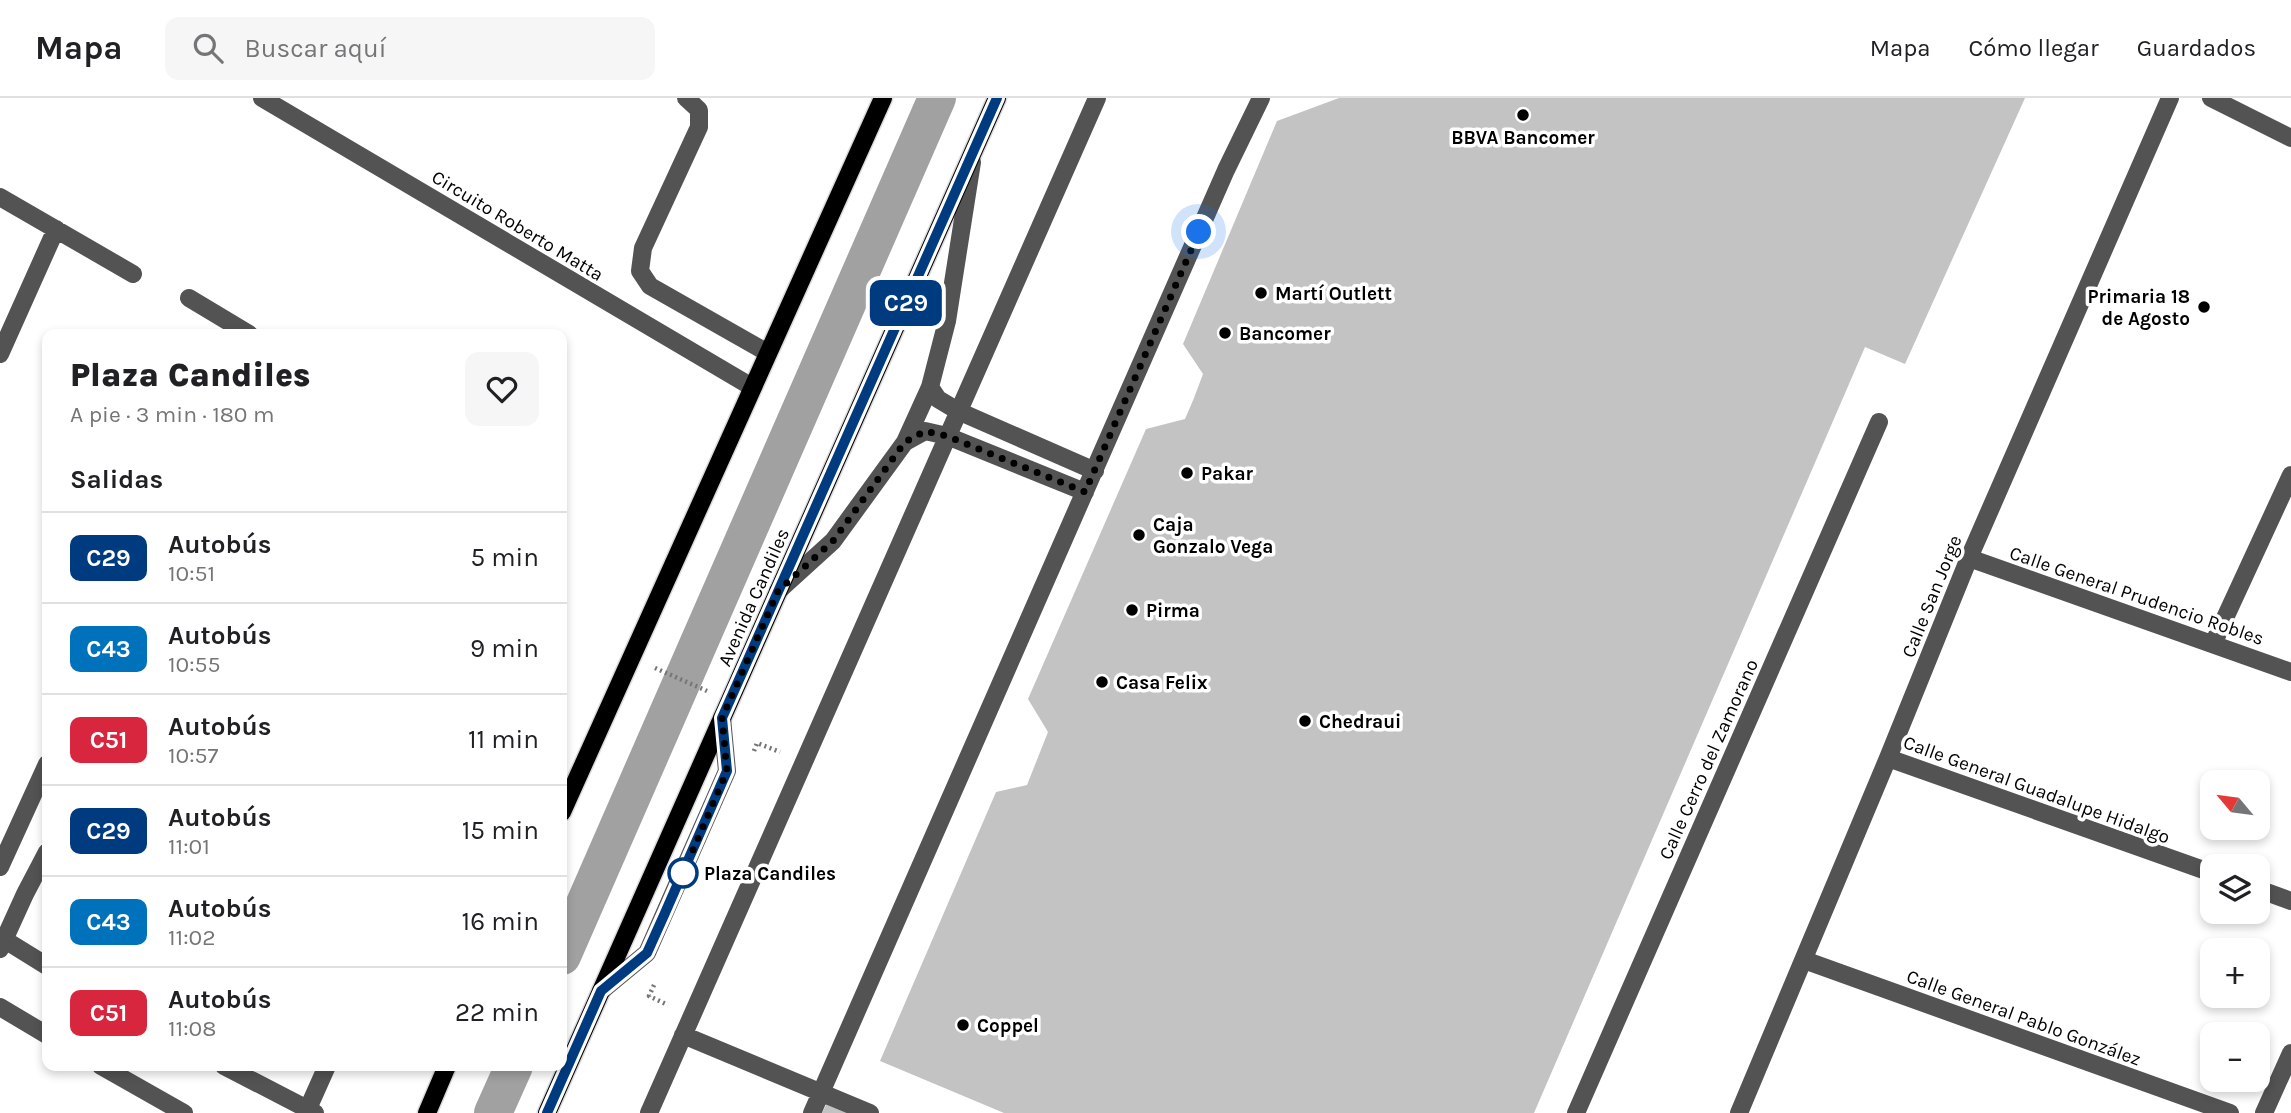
<!DOCTYPE html>
<html lang="es">
<meta charset="utf-8">
<style>
:root{--surface:#fff;--page:#f6f6f6;--text:#202124;--muted:#757577;--line:#e0e0e0}
body{margin:0;font-family:Karla,sans-serif;background:var(--page);color:var(--text);height:100vh;display:flex;flex-direction:column;font-size:26px;white-space:nowrap}
*{box-sizing:border-box;margin:0}
p{font-size:23px;color:var(--muted)}
.icon{flex:none;width:38px;height:38px;fill:none;stroke:currentColor;stroke-width:2;stroke-linecap:round;stroke-linejoin:round}
.map{position:relative;flex:1;overflow:hidden}
.sheet{position:absolute;left:42px;top:231px;width:525px;height:742px;display:flex;flex-direction:column;background:var(--surface);border-radius:14px;box-shadow:0 4px 10px #0003}
.sheet>*{flex:none}
.badge{padding:0 14px;border-radius:10px;font-size:24px;line-height:46px}
.needle{width:46px;rotate:299deg}
.tools{position:absolute;left:2200px;top:672px;display:grid;gap:14px}
.tools a{display:grid;place-items:center;width:70px;height:70px;border-radius:14px;background:var(--surface);box-shadow:0 4px 10px #0003;font-size:35px}
.you{position:absolute;width:35px;height:35px;margin:-18px;border:5px solid #fff;border-radius:50%;background:#1a73e8;box-shadow:0 0 0 10px #1a73e833}
.map>.badge{position:absolute;translate:-50% -50%;box-shadow:0 0 0 4px #fff}
h2{padding:0 28px;font-size:26px;line-height:63px}
.round{display:grid;place-items:center;flex:none;width:74px;height:74px;border-radius:14px;background:var(--page)}
.head{display:flex;align-items:center;justify-content:space-between;height:119px;padding:0 28px}
h1{font-size:33px;font-weight:800;line-height:52px}
ul{padding:0;list-style:none}
li{display:flex;align-items:center;gap:21px;height:91px;padding:0 28px;border-top:2px solid var(--line)}
li div{flex:1}
li b{display:block;font-size:26px}
li em{font-style:normal}
li .badge{min-width:77px;font-weight:700;text-align:center}
header{display:flex;align-items:center;gap:42px;box-sizing:border-box;height:98px;padding:0 35px;background:var(--surface);border-bottom:2px solid var(--line)}
header strong{font-size:33px}
nav{display:flex;gap:38px;margin-inline-start:auto;font-size:24px}
.search{width:490px;height:63px;background:var(--page);display:flex;align-items:center;gap:18px;box-sizing:border-box;padding:0 24px;border-radius:14px;color:var(--muted);font-size:26px}
.map>svg:first-child{display:block}
.lines{fill:none;stroke-linecap:round;stroke-linejoin:round}
.canal{stroke:#a1a1a1;stroke-width:38}
.building{fill:#c3c3c3}
.major-casing{stroke:#dbdbdb;stroke-width:21}
.path{stroke:#757575;stroke-width:4.5;stroke-dasharray:2 3.5;stroke-linecap:butt}
.minor{stroke:#535353;stroke-width:18}
.major{stroke:#000;stroke-width:18}
.line-casing{stroke:#fff;stroke-width:16}
.line{stroke:#003b80;stroke-width:10}
.walk{stroke:#000;stroke-width:7;stroke-dasharray:0 12.6}
.poi-dot{fill:#000;stroke:#fff;stroke-width:2.5}
.stop-dot{fill:#fff;stroke:#003b80;stroke-width:3.5}
.labels{text-anchor:middle;stroke-width:7;stroke-linejoin:round;paint-order:stroke}
.poi-label{font-size:19px;font-weight:bold;fill:#000;stroke:#fff;text-anchor:start}
.street-label{font-size:19px;fill:#000;stroke:#fff}
.stop-label{font-size:19px;font-weight:bold;fill:#000;stroke:#fff;text-anchor:start}
</style>
<header>
<strong>Mapa</strong>
<div class="search"><svg class="icon" aria-label="search" viewBox="0 0 24 24"><circle cx="10" cy="10" r="6"/><path d="M15 15l6 6"/></svg>Buscar aquí</div>
<nav><a>Mapa</a><a>Cómo llegar</a><a>Guardados</a></nav>
</header>
<div class="map">
<svg width="2291" height="1015" viewBox="0 0 2291 1015">
<rect width="100%" height="100%" fill="#fff"/>
<g class="lines">
<path class="canal" d="M562 858 937 0
M493 1015 514 968"/>
</g>
<path class="building" d="M1339 0H2025L1905 266 1865 249 1534 1015H1004L880 963 996 694 1027 687 1048 634 1028 601 1146 331 1185 321 1194 300 1203 276 1183 246 1277 23Z
M827 1005 848 1015H822Z"/>
<g class="lines">
<defs>
<path id="major" d="M562 714 883 0
M427 1015 447 968
M547 1015 997 0"/>
</defs>
<use href="#major" class="major-casing"/>
<path class="path" d="M655 570 707 593
M754 653 757 645 780 654
M654 887 649 898 668 907"/>
<path class="minor" d="M262 0 752 289
M686 0 699 12V29L643 150 640 173 650 188 768 255
M2211 0 2291 40
M972 64 947 223 930 289 938 301 958 313 1095 373
M0 99 133 176
M189 200 249 236
M0 256 56 131
M905 344 930 289
M1969 460 2291 574
M778 493 833 443 905 344 925 333 947 338 1085 394
M2213 546 2291 377
M1888 660 2212 775
M0 769 47 666
M2258 791 2291 803
M0 839 47 868
M0 851 25 796 47 754
M1804 862 2230 1015
M601 893 647 855 727 673 722 620
M0 909 47 937
M683 937 870 1015
M101 968 184 1015
M224 968 315 1015
M306 1015 327 968
M649 1015 1097 0
M812 1015 1226 72 1261 0
M1576 1015 1879 324
M1739 1015 1888 660 1969 460 2170 0
M2264 1015 2291 955"/>
<use href="#major" class="major"/>
</g>
<g class="lines">
<defs>
<path id="line" d="M547 1015 601 893 647 855 665 815 727 673 722 620 997 0"/>
</defs>
<use href="#line" class="line-casing"/>
<use href="#line" class="line"/>
<path class="walk" d="M683 775 727 673 722 620 778 493 833 443 905 344 925 333 947 338 1085 394 1199 134"/>
</g>
<g class="poi-dot">
<circle cx="1523" cy="17" r="7"/>
<circle cx="1261" cy="195" r="7"/>
<circle cx="2204" cy="209" r="7"/>
<circle cx="1225" cy="235" r="7"/>
<circle cx="1187" cy="375" r="7"/>
<circle cx="1139" cy="437" r="7"/>
<circle cx="1132" cy="512" r="7"/>
<circle cx="1102" cy="584" r="7"/>
<circle cx="1305" cy="623" r="7"/>
<circle cx="963" cy="927" r="7"/>
</g>
<circle class="stop-dot" cx="683" cy="775" r="14"/>
<g class="labels">
<g class="poi-label">
<text x="1523" y="46" text-anchor="middle">BBVA Bancomer</text>
<text x="1275" y="202">Martí Outlett</text>
<text x="2190" y="205" text-anchor="end">Primaria 18<tspan x="2190" dy="22">de Agosto</tspan></text>
<text x="1239" y="242">Bancomer</text>
<text x="1201" y="382">Pakar</text>
<text x="1153" y="433">Caja<tspan x="1153" dy="22">Gonzalo Vega</tspan></text>
<text x="1146" y="519">Pirma</text>
<text x="1116" y="591">Casa Felix</text>
<text x="1319" y="630">Chedraui</text>
<text x="977" y="934">Coppel</text>
</g>
<g class="street-label">
<text transform="translate(518 127) rotate(31)" y="7">Circuito Roberto Matta</text>
<text transform="translate(2137 497) rotate(19)" y="7">Calle General Prudencio Robles</text>
<text transform="translate(1931 498) rotate(-68)" y="7">Calle San Jorge</text>
<text transform="translate(753 499) rotate(-66)" y="7">Avenida Candiles</text>
<text transform="translate(1708 661) rotate(-66)" y="7">Calle Cerro del Zamorano</text>
<text transform="translate(2037 691) rotate(20)" y="7">Calle General Guadalupe Hidalgo</text>
<text transform="translate(2024 919) rotate(20)" y="7">Calle General Pablo González</text>
</g>
<g class="stop-label">
<text x="704" y="782">Plaza Candiles</text>
</g>
</g>
</svg>
<div class="tools">
<a><svg class="needle" viewBox="-14 -14 28 28"><path d="M0-13l5 13h-10z" fill="#e53935"/><path d="M0 13l5-13h-10z" fill="#757577"/></svg></a>
<a><svg class="icon" aria-label="layers" viewBox="0 0 24 24"><path d="M12 4l9 5-9 5-9-5zM3 14l9 5 9-5"/></svg></a>
<a>+</a>
<a>−</a>
</div>
<div class="you" style="left:1199px;top:134px"></div>
<b class="badge" style="left:906px;top:205px;background:#003b80;color:#fff">C29</b>
<section class="sheet">
<div class="head"><div><h1>Plaza Candiles</h1><p>A pie · 3 min · 180 m</p></div><a class="round"><svg class="icon" aria-label="heart" viewBox="0 0 24 24"><path d="M12 20l-8-8c-3-5 5-10 8-4 3-6 11-1 8 4z"/></svg></a></div>
<h2>Salidas</h2>
<ul>
<li><span class="badge" style="background:#003b80;color:#fff">C29</span><div><b>Autobús</b><p>10:51</p></div><em>5 min</em></li>
<li><span class="badge" style="background:#0072bc;color:#fff">C43</span><div><b>Autobús</b><p>10:55</p></div><em>9 min</em></li>
<li><span class="badge" style="background:#d7263d;color:#fff">C51</span><div><b>Autobús</b><p>10:57</p></div><em>11 min</em></li>
<li><span class="badge" style="background:#003b80;color:#fff">C29</span><div><b>Autobús</b><p>11:01</p></div><em>15 min</em></li>
<li><span class="badge" style="background:#0072bc;color:#fff">C43</span><div><b>Autobús</b><p>11:02</p></div><em>16 min</em></li>
<li><span class="badge" style="background:#d7263d;color:#fff">C51</span><div><b>Autobús</b><p>11:08</p></div><em>22 min</em></li>
</ul>
</section>
</div>
